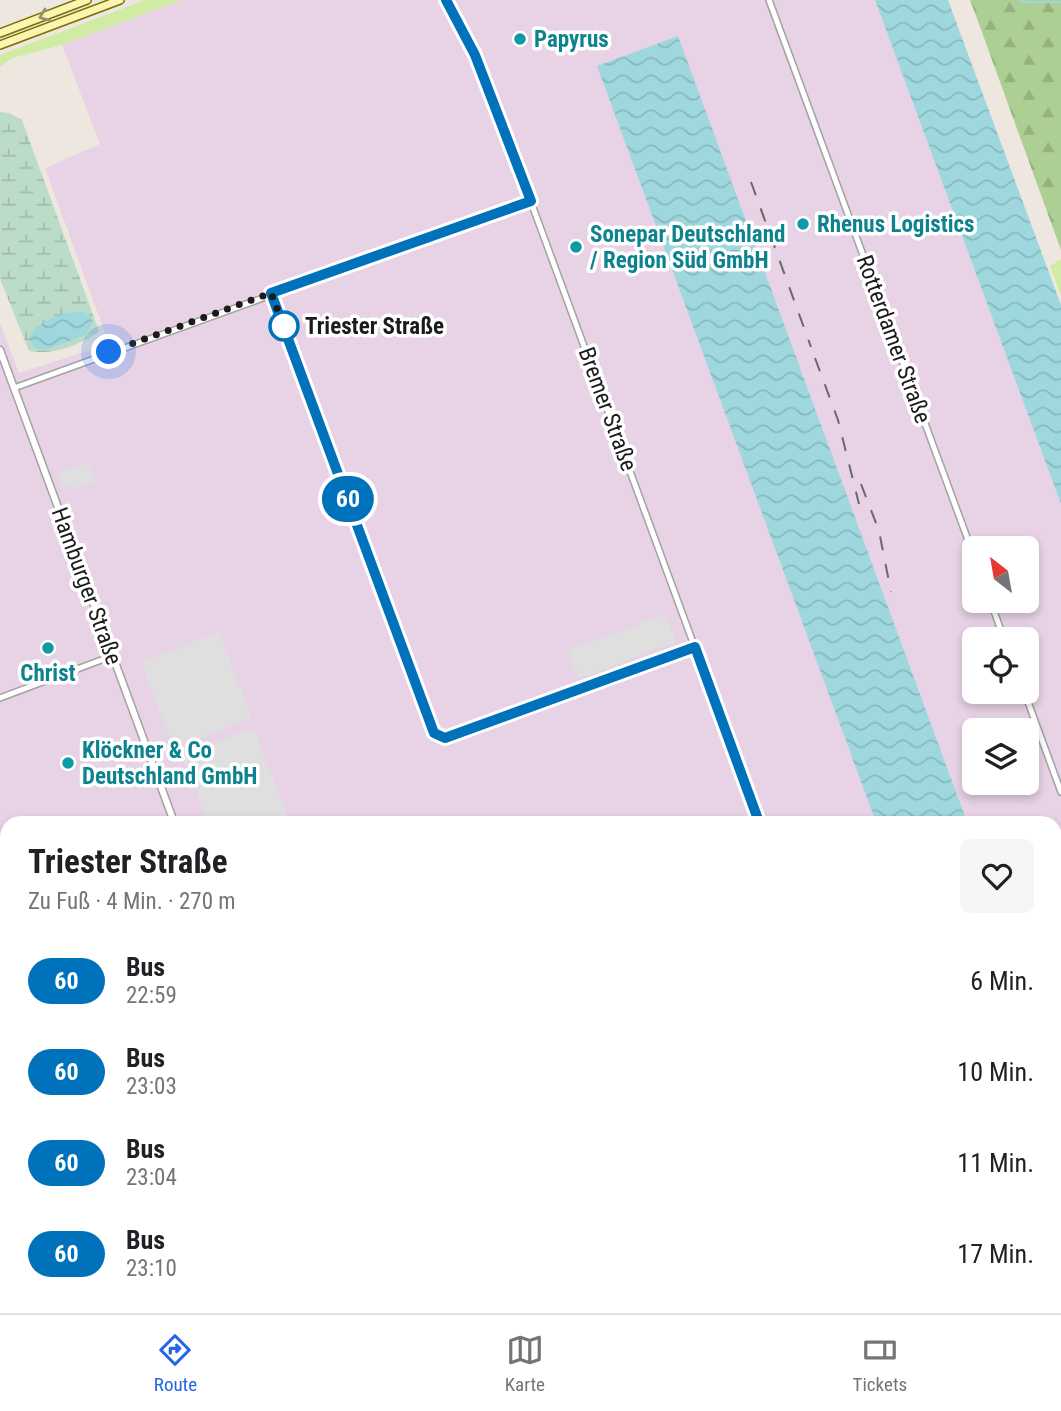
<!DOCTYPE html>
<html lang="de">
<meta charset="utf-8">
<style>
:root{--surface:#fff;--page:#f6f6f6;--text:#202124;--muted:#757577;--line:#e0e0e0;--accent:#2563eb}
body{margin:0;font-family:"Roboto Condensed",sans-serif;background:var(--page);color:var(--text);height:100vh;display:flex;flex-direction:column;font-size:26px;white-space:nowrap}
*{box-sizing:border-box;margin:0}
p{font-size:23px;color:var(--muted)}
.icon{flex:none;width:38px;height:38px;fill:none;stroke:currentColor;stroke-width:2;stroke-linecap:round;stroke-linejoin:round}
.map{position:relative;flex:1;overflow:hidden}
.side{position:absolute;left:0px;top:816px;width:1062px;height:499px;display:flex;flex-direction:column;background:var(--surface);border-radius:21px 21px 0 0;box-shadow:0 4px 10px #0003}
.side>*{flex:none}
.badge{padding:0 14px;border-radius:23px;font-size:24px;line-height:46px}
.needle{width:46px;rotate:329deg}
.controls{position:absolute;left:962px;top:536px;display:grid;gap:14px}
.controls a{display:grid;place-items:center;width:77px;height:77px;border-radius:10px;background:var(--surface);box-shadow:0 4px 10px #0003;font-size:35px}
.you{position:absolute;width:35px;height:35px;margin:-18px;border:5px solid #fff;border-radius:50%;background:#1a73e8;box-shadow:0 0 0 10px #1a73e833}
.map>.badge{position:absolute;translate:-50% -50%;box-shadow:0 0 0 4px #fff}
.round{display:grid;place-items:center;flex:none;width:74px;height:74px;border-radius:10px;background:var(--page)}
.summary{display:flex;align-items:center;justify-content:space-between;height:119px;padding:0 28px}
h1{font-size:33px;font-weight:700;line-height:52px}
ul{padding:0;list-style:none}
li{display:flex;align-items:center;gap:21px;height:91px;padding:0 28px}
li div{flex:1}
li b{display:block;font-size:26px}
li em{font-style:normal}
li .badge{min-width:77px;font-weight:700;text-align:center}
.dock{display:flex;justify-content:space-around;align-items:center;height:98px;border-top:2px solid var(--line);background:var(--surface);font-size:19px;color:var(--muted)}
.dock a{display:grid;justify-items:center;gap:4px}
.dock .on{color:var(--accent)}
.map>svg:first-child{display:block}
.industrial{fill:#e7d2e6;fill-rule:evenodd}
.grass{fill:#d0eba3}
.forest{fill:url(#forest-firs)}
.wetland{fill:url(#wetland-marsh)}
.parking{fill:#dfdfdf}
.water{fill:url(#water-waves)}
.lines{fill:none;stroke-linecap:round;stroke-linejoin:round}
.stream{stroke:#9ed8de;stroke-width:2}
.minor-casing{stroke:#a2a2a2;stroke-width:8}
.tertiary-casing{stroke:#a2a2a2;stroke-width:9}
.secondary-casing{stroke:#747100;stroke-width:10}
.minor{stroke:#fff;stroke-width:5}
.tertiary{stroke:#fff;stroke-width:6}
.secondary{stroke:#fcf5b0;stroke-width:7}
.rail{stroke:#696969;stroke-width:2;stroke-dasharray:14 14;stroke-linecap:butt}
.oneway{stroke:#97936d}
.line-casing{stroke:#fff;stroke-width:16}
.line{stroke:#0072bc;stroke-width:10}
.walk{stroke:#1b1b1b;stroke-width:7;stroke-dasharray:0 12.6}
.culture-dot{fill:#0f9aa8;stroke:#fff;stroke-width:2.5}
.stop-dot{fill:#fff;stroke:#0072bc;stroke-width:3.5}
.labels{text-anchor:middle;stroke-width:7;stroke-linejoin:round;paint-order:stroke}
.culture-label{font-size:23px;font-weight:bold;fill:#0d838f;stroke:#fff;text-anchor:start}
.stop-label{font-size:23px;font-weight:bold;fill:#1b1b1b;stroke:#fff;text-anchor:start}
.street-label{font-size:23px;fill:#1b1b1b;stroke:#fff}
</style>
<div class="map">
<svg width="1061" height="1313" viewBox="0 0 1061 1313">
<defs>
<pattern id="forest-firs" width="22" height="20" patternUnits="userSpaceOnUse" patternTransform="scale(1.75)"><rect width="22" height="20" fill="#adcf93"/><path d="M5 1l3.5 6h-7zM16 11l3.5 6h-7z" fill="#94b17e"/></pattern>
<pattern id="wetland-marsh" width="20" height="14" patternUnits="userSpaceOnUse" patternTransform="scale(1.75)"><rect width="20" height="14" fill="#bcdcc9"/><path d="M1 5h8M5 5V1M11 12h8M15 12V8" fill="none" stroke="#a1bcac"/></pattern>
<pattern id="water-waves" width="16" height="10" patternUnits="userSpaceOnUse" patternTransform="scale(1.75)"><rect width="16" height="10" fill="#9ed8de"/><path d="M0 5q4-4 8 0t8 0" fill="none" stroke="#88b9be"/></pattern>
</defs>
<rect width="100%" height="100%" fill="#eee7e0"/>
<path class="industrial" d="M182 0H875L1061 504V1313H0V323L19 373 109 344 45 168 100 144 62 45ZM975 548H1027V600H975ZM975 639H1027V691H975ZM975 730H1027V782H975ZM7 822H1055V1307H7Z"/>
<path class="grass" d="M145 0H182L62 45 12 58 0 67V55Z
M1061 259V295L1050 266Z"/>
<path class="forest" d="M970 0H1061V250L975 13Z"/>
<path class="wetland" d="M0 112 9 113 22 120 99 331C81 345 51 356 29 351L0 279Z"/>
<path class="parking" d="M89 462 97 481 74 490 72 485 63 488 57 474Z
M665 614 676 642 579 679 568 651Z
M219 632 252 718 173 748 141 662Z
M254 728 287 815 266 822H207L182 754Z"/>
<path class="water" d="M875 0H948L1061 305V504Z
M678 36 967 822H876L597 66Z
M81 311 90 315 93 322 86 335 42 351 34 347 29 338C41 318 59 315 81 311Z
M1055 989H1061V1082L1055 1084Z"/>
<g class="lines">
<path class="stream" d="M1019 0 1026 2H1061"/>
<defs>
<path id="minor" d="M446 0 469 41 492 96 759 822
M769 0 975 559
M271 293 434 733 445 738 695 647
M14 388 531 201
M990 600 1004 639
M1024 691 1061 792
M0 698 112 656
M0 1134 7 1155
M1055 1280 1061 1278
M61 1307 64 1313
M812 1307 817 1313
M736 1313 752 1307
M961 1313 978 1307"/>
<path id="tertiary" d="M0 350 174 822
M353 1307 355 1313"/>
<path id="secondary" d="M0 33 87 0
M0 45 120 0"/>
</defs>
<use href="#minor" class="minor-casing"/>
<use href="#tertiary" class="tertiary-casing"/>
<use href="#secondary" class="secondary-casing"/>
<use href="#minor" class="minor"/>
<use href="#tertiary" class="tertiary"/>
<use href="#secondary" class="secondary"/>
<path class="rail" d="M751 182 811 347
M815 358 838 420 859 504
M861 484 879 531 891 592"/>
</g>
<defs><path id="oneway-chevron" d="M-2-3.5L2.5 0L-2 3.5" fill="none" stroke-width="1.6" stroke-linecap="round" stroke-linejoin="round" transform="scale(1.75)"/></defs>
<use class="oneway" href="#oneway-chevron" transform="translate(44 16) rotate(159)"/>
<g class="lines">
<defs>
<path id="line" d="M446 0 475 55 531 201 271 293 434 733 445 738 695 647 759 822"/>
</defs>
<use href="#line" class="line-casing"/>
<use href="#line" class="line"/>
<path class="walk" d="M109 352 271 293 288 337 284 326"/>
</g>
<g class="culture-dot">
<circle cx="520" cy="39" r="7"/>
<circle cx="803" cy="224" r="7"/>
<circle cx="576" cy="247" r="7"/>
<circle cx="48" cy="648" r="7"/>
<circle cx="68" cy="763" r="7"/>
</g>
<circle class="stop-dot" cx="284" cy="326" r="14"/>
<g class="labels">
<g class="culture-label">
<text x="534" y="47">Papyrus</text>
<text x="817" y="232">Rhenus Logistics</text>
<text x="590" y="242">Sonepar Deutschland<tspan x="590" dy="26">/ Region Süd GmbH</tspan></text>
<text x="48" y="681" text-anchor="middle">Christ</text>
<text x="82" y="758">Klöckner &amp; Co<tspan x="82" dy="26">Deutschland GmbH</tspan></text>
</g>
<g class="stop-label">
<text x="305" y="334">Triester Straße</text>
</g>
<g class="street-label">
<text transform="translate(894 339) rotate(70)" y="8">Rotterdamer Straße</text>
<text transform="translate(608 409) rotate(70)" y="8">Bremer Straße</text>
<text transform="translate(87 586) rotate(70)" y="8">Hamburger Straße</text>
</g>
</g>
</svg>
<div class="controls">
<a><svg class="needle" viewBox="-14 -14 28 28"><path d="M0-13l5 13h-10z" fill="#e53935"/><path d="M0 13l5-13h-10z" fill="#757577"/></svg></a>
<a><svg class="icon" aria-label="locate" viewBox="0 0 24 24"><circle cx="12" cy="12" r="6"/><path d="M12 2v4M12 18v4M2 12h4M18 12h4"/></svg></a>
<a><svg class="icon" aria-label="layers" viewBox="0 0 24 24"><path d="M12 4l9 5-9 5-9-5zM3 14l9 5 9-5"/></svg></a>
</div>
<div class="you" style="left:109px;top:352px"></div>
<b class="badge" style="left:348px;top:499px;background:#0072bc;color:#fff">60</b>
<section class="side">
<div class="summary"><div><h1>Triester Straße</h1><p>Zu Fuß · 4 Min. · 270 m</p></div><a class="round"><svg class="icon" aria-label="heart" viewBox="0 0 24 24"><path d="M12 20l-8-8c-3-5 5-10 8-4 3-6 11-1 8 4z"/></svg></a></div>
<ul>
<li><span class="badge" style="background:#0072bc;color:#fff">60</span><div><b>Bus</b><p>22:59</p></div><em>6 Min.</em></li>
<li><span class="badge" style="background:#0072bc;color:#fff">60</span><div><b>Bus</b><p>23:03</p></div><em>10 Min.</em></li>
<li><span class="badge" style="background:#0072bc;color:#fff">60</span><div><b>Bus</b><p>23:04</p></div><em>11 Min.</em></li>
<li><span class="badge" style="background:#0072bc;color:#fff">60</span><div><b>Bus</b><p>23:10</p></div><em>17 Min.</em></li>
</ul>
</section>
</div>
<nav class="dock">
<a class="on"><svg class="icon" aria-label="directions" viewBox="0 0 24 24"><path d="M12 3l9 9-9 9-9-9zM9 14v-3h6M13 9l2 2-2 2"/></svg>Route</a>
<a><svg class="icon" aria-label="map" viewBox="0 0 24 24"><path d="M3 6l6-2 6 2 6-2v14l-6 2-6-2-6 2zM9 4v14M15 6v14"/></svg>Karte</a>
<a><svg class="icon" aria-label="tickets" viewBox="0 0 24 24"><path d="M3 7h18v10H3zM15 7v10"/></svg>Tickets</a>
</nav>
